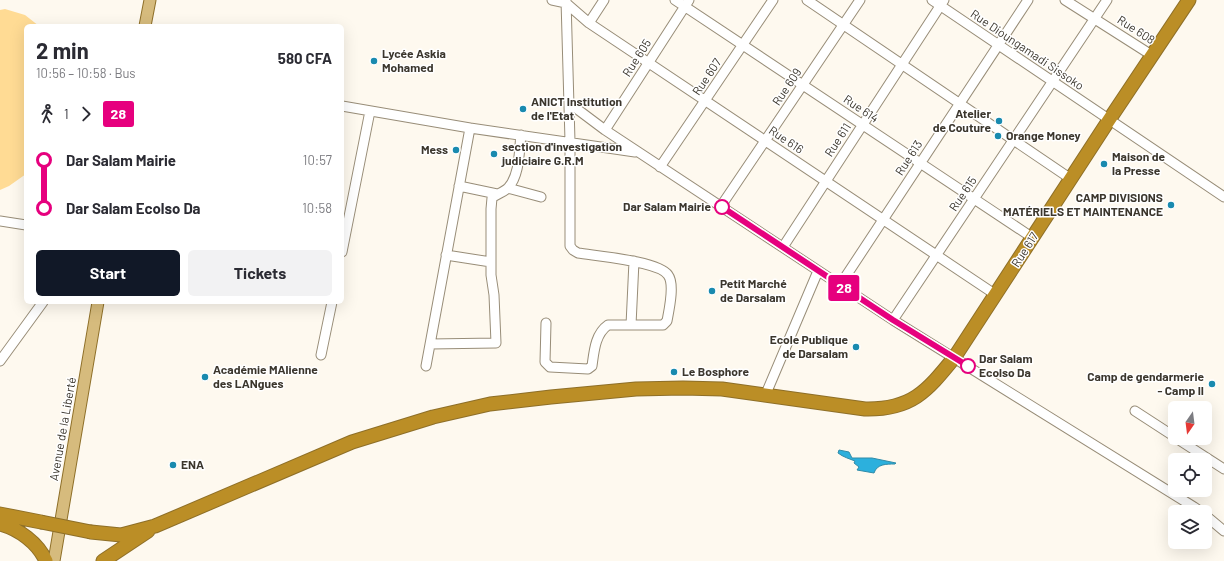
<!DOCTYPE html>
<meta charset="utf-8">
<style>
:root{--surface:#fff;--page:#f2f2f3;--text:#2b2b33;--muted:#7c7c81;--accent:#111827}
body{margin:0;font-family:Barlow,sans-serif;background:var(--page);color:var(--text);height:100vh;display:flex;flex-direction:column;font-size:15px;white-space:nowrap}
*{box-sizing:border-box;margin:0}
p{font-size:13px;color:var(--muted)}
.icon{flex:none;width:22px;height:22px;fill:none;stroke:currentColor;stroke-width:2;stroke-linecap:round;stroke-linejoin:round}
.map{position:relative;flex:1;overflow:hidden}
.drawer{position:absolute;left:24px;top:24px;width:320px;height:280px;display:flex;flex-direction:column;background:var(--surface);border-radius:6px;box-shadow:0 4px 16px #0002}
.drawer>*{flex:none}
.badge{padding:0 8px;border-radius:3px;font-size:14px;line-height:26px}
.needle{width:26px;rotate:194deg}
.buttons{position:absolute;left:1168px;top:401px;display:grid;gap:8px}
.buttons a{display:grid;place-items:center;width:44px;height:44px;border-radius:6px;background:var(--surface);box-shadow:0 4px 16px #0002;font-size:20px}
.map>.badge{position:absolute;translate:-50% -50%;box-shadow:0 0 0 2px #fff}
.legs{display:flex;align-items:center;gap:6px;height:44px;padding:0 12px;font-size:13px}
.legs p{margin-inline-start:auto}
.summary{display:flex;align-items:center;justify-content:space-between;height:68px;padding:0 12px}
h1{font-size:22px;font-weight:700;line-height:30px}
.primary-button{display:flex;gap:8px;margin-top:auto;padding:8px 12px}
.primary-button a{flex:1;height:46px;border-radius:6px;background:var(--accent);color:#fff;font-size:16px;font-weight:700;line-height:46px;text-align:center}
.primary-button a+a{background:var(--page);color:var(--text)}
ul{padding:0 12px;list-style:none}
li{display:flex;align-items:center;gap:14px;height:48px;font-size:15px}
li i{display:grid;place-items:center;width:6px;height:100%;margin:0 5px;background:currentColor}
li i::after{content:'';width:10px;height:10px;margin:-5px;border:3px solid;border-radius:50%;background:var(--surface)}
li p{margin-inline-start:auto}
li:first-child i{background:linear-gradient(#0000 50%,currentColor 0)}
li:last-child i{background:linear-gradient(currentColor 50%,#0000 0)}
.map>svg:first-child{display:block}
.green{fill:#ffdb94}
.water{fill:#2cb0dd;stroke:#308ba8}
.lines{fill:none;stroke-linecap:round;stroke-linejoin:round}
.minor-casing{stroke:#988d78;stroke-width:11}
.major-casing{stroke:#8e6f28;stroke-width:13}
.highway-casing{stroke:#8e6f28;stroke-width:15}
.minor{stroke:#fff;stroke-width:9}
.major{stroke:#d6bb7d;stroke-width:11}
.highway{stroke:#bb8e26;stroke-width:13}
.highway-bridge-casing{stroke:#8e6f28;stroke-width:15;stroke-linecap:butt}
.highway-bridge{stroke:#bb8e26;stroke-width:13}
.line-1-casing{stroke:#fff;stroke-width:9}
.line-1{stroke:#e6007e;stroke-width:6}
.poi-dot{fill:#198aaf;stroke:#fff;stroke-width:1.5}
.stop-1-dot{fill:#fff;stroke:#e6007e;stroke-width:2}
.labels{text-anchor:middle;stroke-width:3;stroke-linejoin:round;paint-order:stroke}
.street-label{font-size:12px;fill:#3b362d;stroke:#fff}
.poi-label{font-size:12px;font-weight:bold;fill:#3b362d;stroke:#fff;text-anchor:start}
.stop-label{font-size:12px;font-weight:bold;fill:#3b362d;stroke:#fff;text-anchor:end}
</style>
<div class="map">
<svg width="1224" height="561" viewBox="0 0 1224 561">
<rect width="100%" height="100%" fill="#fef9ef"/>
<path class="green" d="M5 9 25 15 39 26H26V174L9 186 0 190V10Z"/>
<path class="water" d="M839 450 849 452 852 458H872L896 463 895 464C886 464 877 464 874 473L857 470 859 467 854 463 855 461C850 459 843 457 838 453Z"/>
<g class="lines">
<defs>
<path id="minor" d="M552 0 566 3 589 23 996 295
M675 0 1033 238
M807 0 1071 179
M932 0 1224 197
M1065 0 1153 56
M589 23 604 0
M569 103 605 130 893 320 1194 507 1201 512
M342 106 470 128 635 152
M605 130 689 0
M660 167 773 0
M459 186 497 194
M508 188 541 197
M721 206 860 0
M0 221 26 225
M783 247 944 0
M342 252 370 111
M446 255 491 262
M840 285 1028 0
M893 320 1107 0
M546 323 545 362 550 367 588 369 592 366C594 352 595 334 608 325H663L667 321C669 310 675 284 668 275 659 261 596 256 578 253L573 250 570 246V141L566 0
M631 325 634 261
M430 344 496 343 494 295 491 275V209L492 198C497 194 504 192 508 188 520 175 519 151 521 135
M321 355 332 302
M0 361 43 302
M426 366 470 128
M765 396 818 271
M1135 411 1175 437
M1176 438 1224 469
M1205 515 1224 531"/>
<path id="major" d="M145 26 150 0
M54 561 98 302"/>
<path id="highway" d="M0 514 41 522
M0 524C19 529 38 543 46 561
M91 532 121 535 155 526 352 442 433 417 490 404 551 397 636 389 683 388 722 389 865 409C912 410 927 391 954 358L1109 120 1189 0
M103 561 148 531"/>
</defs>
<use href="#minor" class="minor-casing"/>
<use href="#major" class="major-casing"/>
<use href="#highway" class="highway-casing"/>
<use href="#minor" class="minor"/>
<use href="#major" class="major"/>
<use href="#highway" class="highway"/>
<defs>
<path id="highway-bridge" d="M41 522 91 532"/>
</defs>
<use href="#highway-bridge" class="highway-bridge-casing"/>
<use href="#highway-bridge" class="highway-bridge"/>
</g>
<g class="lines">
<defs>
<path id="line-1" d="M722 207 893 320 968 366"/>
</defs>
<use href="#line-1" class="line-1-casing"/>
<use href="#line-1" class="line-1"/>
</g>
<g class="poi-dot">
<circle cx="374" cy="61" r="4"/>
<circle cx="523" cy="109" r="4"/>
<circle cx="999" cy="121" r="4"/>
<circle cx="998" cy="136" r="4"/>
<circle cx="456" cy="150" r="4"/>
<circle cx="494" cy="154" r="4"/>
<circle cx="1104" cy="164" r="4"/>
<circle cx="1171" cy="205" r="4"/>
<circle cx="712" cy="291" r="4"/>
<circle cx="856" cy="347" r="4"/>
<circle cx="674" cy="372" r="4"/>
<circle cx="205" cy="377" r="4"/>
<circle cx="1212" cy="384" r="4"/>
<circle cx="173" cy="465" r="4"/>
</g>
<g class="stop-1-dot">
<circle cx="722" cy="207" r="7"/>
<circle cx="968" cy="366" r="7"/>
</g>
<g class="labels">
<g class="street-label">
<text transform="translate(1136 30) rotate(33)" y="4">Rue 608</text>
<text transform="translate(1027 50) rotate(34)" y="4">Rue Dioungamadi Sissoko</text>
<text transform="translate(637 58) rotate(-57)" y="4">Rue 605</text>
<text transform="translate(707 77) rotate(-56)" y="4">Rue 607</text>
<text transform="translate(787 87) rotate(-56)" y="4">Rue 609</text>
<text transform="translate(861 109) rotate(34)" y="4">Rue 614</text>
<text transform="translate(786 140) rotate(34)" y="4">Rue 616</text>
<text transform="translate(838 140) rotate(-57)" y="4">Rue 611</text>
<text transform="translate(909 158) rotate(-57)" y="4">Rue 613</text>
<text transform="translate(963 194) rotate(-56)" y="4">Rue 615</text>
<text transform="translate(1025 250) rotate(-57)" y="4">Rue 617</text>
<text transform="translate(63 429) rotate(-80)" y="4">Avenue de la Liberté</text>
</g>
<g class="poi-label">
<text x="382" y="58">Lycée Askia<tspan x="382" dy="14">Mohamed</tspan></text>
<text x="531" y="106">ANICT Institution<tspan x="531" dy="14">de l'Etat</tspan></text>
<text x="991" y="118" text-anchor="end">Atelier<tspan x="991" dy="14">de Couture</tspan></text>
<text x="1006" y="140">Orange Money</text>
<text x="502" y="151">section d'investigation<tspan x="502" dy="14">judiciaire G.R.M</tspan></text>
<text x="448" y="154" text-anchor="end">Mess</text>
<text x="1112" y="161">Maison de<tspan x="1112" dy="14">la Presse</tspan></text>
<text x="1163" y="202" text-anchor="end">CAMP DIVISIONS<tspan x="1163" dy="14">MATÉRIELS ET MAINTENANCE</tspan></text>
<text x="720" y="288">Petit Marché<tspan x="720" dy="14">de Darsalam</tspan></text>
<text x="848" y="344" text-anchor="end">Ecole Publique<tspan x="848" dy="14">de Darsalam</tspan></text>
<text x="213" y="374">Académie MAlienne<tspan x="213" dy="14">des LANgues</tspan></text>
<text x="682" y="376">Le Bosphore</text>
<text x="1204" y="381" text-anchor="end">Camp de gendarmerie<tspan x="1204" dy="14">- Camp II</tspan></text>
<text x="181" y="469">ENA</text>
</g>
<g class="stop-label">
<text x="711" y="211">Dar Salam Mairie</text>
<text x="979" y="363" text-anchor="start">Dar Salam<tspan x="979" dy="14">Ecolso Da</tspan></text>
</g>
</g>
</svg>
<div class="buttons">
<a><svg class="needle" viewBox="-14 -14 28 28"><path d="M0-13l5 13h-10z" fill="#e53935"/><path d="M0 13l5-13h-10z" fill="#7c7c81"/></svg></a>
<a><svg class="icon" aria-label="locate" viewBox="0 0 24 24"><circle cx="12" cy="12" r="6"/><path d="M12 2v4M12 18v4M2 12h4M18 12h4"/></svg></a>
<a><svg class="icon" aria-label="layers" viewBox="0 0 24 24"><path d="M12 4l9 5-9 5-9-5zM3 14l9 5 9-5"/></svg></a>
</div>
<b class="badge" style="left:844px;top:288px;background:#e6007e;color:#fff">28</b>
<section class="drawer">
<div class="summary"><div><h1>2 min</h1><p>10:56 – 10:58 · Bus</p></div><b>580 CFA</b></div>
<div class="legs"><svg class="icon" aria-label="walk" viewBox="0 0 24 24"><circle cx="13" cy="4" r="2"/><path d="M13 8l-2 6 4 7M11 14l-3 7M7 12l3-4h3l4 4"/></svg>1<svg class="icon" aria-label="forward" viewBox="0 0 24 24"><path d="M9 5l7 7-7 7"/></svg><b class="badge" style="background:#e6007e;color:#fff">28</b></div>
<ul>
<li><i style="color:#e6007e"></i><b>Dar Salam Mairie</b><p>10:57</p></li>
<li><i style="color:#e6007e"></i><b>Dar Salam Ecolso Da</b><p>10:58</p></li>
</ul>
<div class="primary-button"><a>Start</a><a>Tickets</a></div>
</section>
</div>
